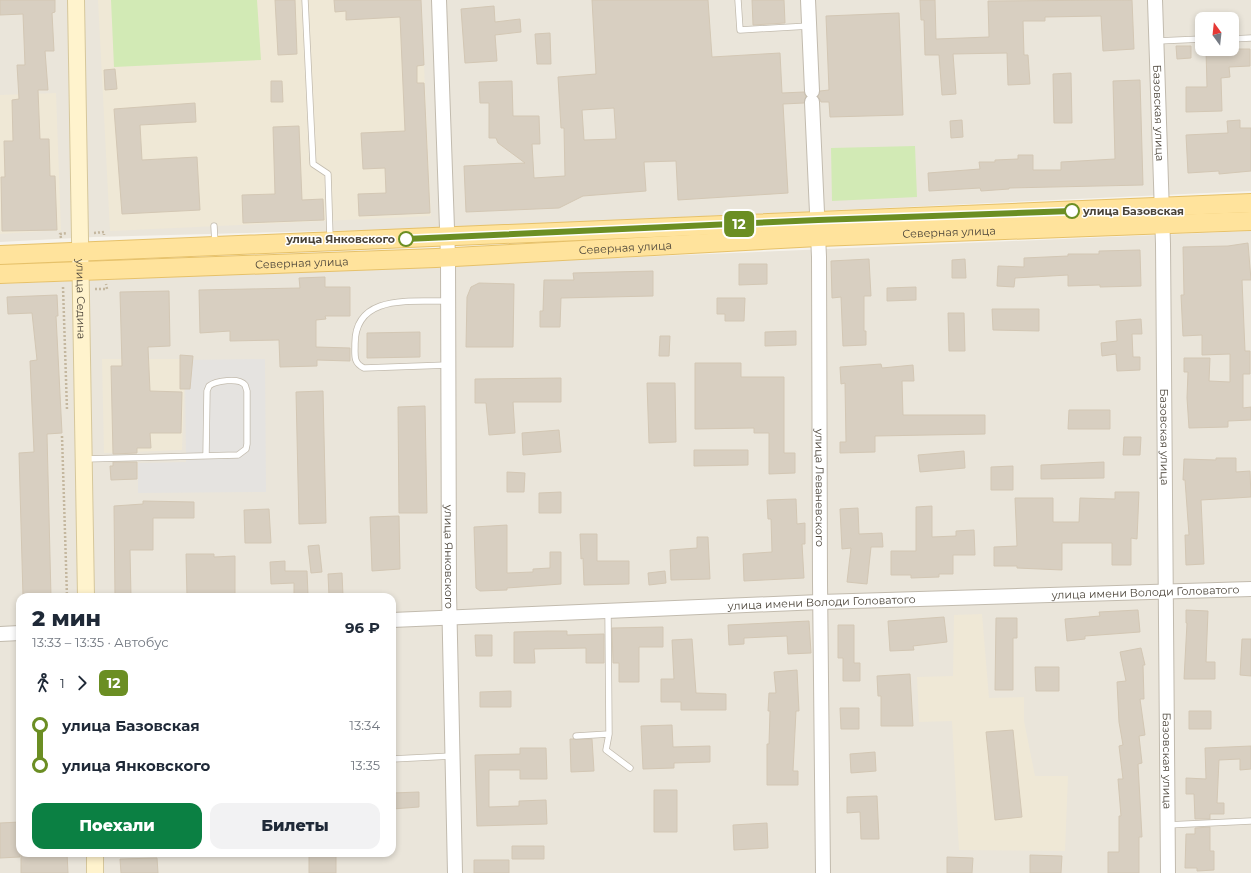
<!DOCTYPE html>
<html lang="ru">
<meta charset="utf-8">
<style>
:root{--surface:#fff;--page:#f2f2f3;--text:#1f2937;--muted:#747a83;--accent:#0b8043}
body{margin:0;font-family:Montserrat,sans-serif;background:var(--page);color:var(--text);height:100vh;display:flex;flex-direction:column;font-size:15px;white-space:nowrap}
*{box-sizing:border-box;margin:0}
p{font-size:13px;color:var(--muted)}
.icon{flex:none;width:22px;height:22px;fill:none;stroke:currentColor;stroke-width:2;stroke-linecap:round;stroke-linejoin:round}
.map{position:relative;flex:1;overflow:hidden}
.drawer{position:absolute;left:16px;top:593px;width:380px;height:264px;display:flex;flex-direction:column;background:var(--surface);border-radius:12px;box-shadow:0 2px 6px #0003}
.drawer>*{flex:none}
.badge{padding:0 8px;border-radius:6px;font-size:14px;line-height:26px}
.needle{width:26px;rotate:345deg}
.tools{position:absolute;left:1195px;top:12px;display:grid;gap:8px}
.tools a{display:grid;place-items:center;width:44px;height:44px;border-radius:8px;background:var(--surface);box-shadow:0 2px 6px #0003;font-size:20px}
.map>.badge{position:absolute;translate:-50% -50%;box-shadow:0 0 0 2px #fff}
.legs{display:flex;align-items:center;gap:6px;height:44px;padding:0 16px;font-size:13px}
.legs p{margin-inline-start:auto}
.overview{display:flex;align-items:center;justify-content:space-between;height:68px;padding:0 16px}
h1{font-size:22px;font-weight:800;line-height:30px}
.cta{display:flex;gap:8px;margin-top:auto;padding:8px 16px}
.cta a{flex:1;height:46px;border-radius:12px;background:var(--accent);color:#fff;font-size:16px;font-weight:800;line-height:46px;text-align:center}
.cta a+a{background:var(--page);color:var(--text)}
ul{padding:0 16px;list-style:none}
li{display:flex;align-items:center;gap:14px;height:40px;font-size:15px}
li i{display:grid;place-items:center;width:6px;height:100%;margin:0 5px;background:currentColor}
li i::after{content:'';width:10px;height:10px;margin:-5px;border:3px solid;border-radius:50%;background:var(--surface)}
li p{margin-inline-start:auto}
li:first-child i{background:linear-gradient(#0000 50%,currentColor 0)}
li:last-child i{background:linear-gradient(currentColor 50%,#0000 0)}
.map>svg:first-child{display:block}
.residential{fill:#eae5da;fill-rule:evenodd}
.education{fill:#efe8d6}
.green{fill:#d2eab5}
.parking{fill:#e5e3e0}
.building{fill:#d8cfc1;stroke:#d3c7b4;fill-rule:evenodd}
.lines{fill:none;stroke-linecap:round;stroke-linejoin:round}
.service-casing{stroke:#c2bbae;stroke-width:7}
.tertiary-casing{stroke:#c2bbae;stroke-width:16}
.secondary-casing{stroke:#d6c79b;stroke-width:18}
.primary-casing{stroke:#e6c16a;stroke-width:20}
.path{stroke:#c4b79f;stroke-width:2.5;stroke-dasharray:2 2;stroke-linecap:butt}
.service{stroke:#fff;stroke-width:5.5}
.tertiary{stroke:#fff;stroke-width:14}
.secondary{stroke:#fff3cd;stroke-width:16}
.primary{stroke:#ffe39c;stroke-width:18}
.line-1-casing{stroke:#fff;stroke-width:9}
.line-1{stroke:#6b8e23;stroke-width:6}
.stop-1-dot{fill:#fff;stroke:#6b8e23;stroke-width:2}
.labels{text-anchor:middle;stroke-width:3;stroke-linejoin:round;paint-order:stroke}
.street-label{font-size:11px;fill:#4b4439;stroke:#fff}
.stop-label{font-size:11px;font-weight:bold;fill:#4b4439;stroke:#fff;text-anchor:start}
</style>
<div class="map">
<svg width="1251" height="873" viewBox="0 0 1251 873">
<rect width="100%" height="100%" fill="#f6f3ec"/>
<path class="residential" d="M0 0H1251V191L443 228 94 237 0 242ZM1202 19H1232V49H1202Z
M1251 231V873H0V284ZM20 597H392V853H20Z"/>
<path class="education" d="M98 0H421L431 216 110 231Z
M56 93 61 230 0 234V95Z
M102 359H185L182 450 104 453Z
M982 614 989 698 1024 697V721L1035 776H1068L1065 851 959 850 952 721 919 722 917 677 953 676 954 615Z"/>
<path class="green" d="M111 0H257L261 60 114 67Z
M915 146 917 197 832 201 831 148Z"/>
<path class="parking" d="M265 359 266 492 138 493V463L186 462 185 360Z"/>
<path class="building" d="M0 0H55V12L52 13 54 51H45L48 90H38L40 139H49L50 176H55L57 230 2 231 1 177H5L4 141H13L12 100 19 99 17 65H25L23 14 0 15Z
M275 0H295L297 54 278 55Z
M334 0H421L424 65 417 66V83H424L430 213 359 216 358 194 386 193 385 168 363 169 361 133 405 131 400 17 346 20V11L335 12Z
M592 0H708L712 57 780 53 782 93 804 92 806 97 804 103 783 104 788 193 678 200 676 161 644 162 646 191 583 196 559 208 466 212 464 166 525 163 498 143 496 138H489V103H480L479 82 512 81 513 116H539L540 144H532L534 178 565 176 564 128H561L558 77 596 74ZM614 108 616 139 584 140 582 110Z
M752 0H784L785 23 753 25Z
M920 0H935L936 39 989 37 988 1 1132 0 1134 49 1103 51 1101 16 1045 17V21H1023L1024 55H1028L1030 84 1008 85 1007 53 953 54 956 94 942 95 939 55H925L924 20H921Z
M494 6 495 22 520 19 521 32 495 35 497 61 465 63 461 9Z
M899 13 903 115 830 117 829 102H821L818 96 820 91 829 90 826 16Z
M550 33 551 64H537L535 34Z
M1176 46H1191V58L1177 59Z
M1206 49H1250V66L1229 67 1230 77 1221 78 1222 111 1186 112V87H1207Z
M115 69 117 89 105 90 104 70Z
M1071 73 1072 123H1054L1053 74Z
M1140 80 1143 185 1009 188V189L981 191 980 188 929 191 928 173 980 169 979 162H995V160L1018 159V155H1033V170H1061V162L1115 159 1113 81Z
M271 81H282L283 102H271Z
M195 103 196 122 140 125 142 160 197 157 200 210 122 214 114 109Z
M962 120 963 137 951 138 950 121Z
M1240 120V128H1251V171L1219 174V171L1188 173 1186 135 1228 133 1227 121Z
M299 126 302 200 323 199 324 220 243 223 242 195 275 194 273 127Z
M1248 243 1251 280H1242L1245 351H1250V374H1243V408L1251 407V420L1228 421V427L1189 428 1187 398 1188 372H1184V358H1210L1209 381 1230 382V354L1202 355V335L1183 336 1181 295H1184L1183 247 1228 246Z
M1140 250 1141 286 1100 287V285L1068 286V275L1015 278 1014 287 997 286 998 266 1024 267V258L1068 256V254H1099V251Z
M869 259 871 296H864V331H866V345L843 346 841 297 832 298 831 261Z
M965 259 966 278H952V260Z
M739 264H767V284L739 285Z
M653 271V296L561 298 560 327H540V311H543L544 280H574L573 273Z
M325 277V287H350V316H325L326 319 316 320V347L350 348V361L317 360V366L280 367 279 340 230 341V331L200 333 199 290 300 288 299 278Z
M479 283 514 284 513 347H466L467 297 471 287Z
M916 287V300L887 301V288Z
M169 291 170 346 148 347 150 391 182 392 181 433H150L151 448H137V453L113 454 111 366H122L120 292Z
M57 295 58 316H56L62 433 47 434 51 597H23L19 453 34 452 30 361 37 360 32 313 8 314 7 297Z
M717 298H745L744 321H725V314H717Z
M992 309H1039V331L993 330Z
M948 313H964L965 351H949Z
M1141 319 1142 334H1132L1133 357H1140V370L1117 371 1116 354 1102 356 1101 343 1117 341 1116 321Z
M796 331V345L765 346V332Z
M420 332V357L367 358V333Z
M660 336H670L669 356H659Z
M180 355 193 356 190 389H180Z
M695 363H741V377H784V453H795V473L769 474V433H754V428L695 429Z
M881 364 882 368 913 365 914 381H902L903 415H985V434L875 436V452L840 453V442H846L845 383 841 384 840 367Z
M561 378V402H513L515 433 489 435 486 403H475V379Z
M647 383H675L676 442 649 443Z
M323 391 326 523 299 524 296 392Z
M425 406 427 513H399L398 407Z
M1069 410H1110V429H1068Z
M559 430 561 452 523 455 522 433Z
M1124 437H1141L1140 455H1123Z
M694 450H748V465L694 466Z
M964 451 965 468 920 472 918 455Z
M1216 458H1236V472L1250 471 1251 497 1201 500 1204 564 1186 565 1185 535H1189L1185 480H1183L1184 459 1216 460Z
M113 462H137V479L111 480 110 466H113Z
M1104 462V478L1041 479V465Z
M1013 466V490H991V467Z
M507 472 525 473 524 492H507Z
M561 492V513H539V493Z
M1115 492H1139L1137 539 1131 538V565H1112V543H1062V570L1017 568V566H994V547L1017 546 1015 498H1053V522H1079L1080 498 1115 499Z
M796 499 797 524 805 523V544H802L804 578 744 581 743 554 772 552 771 519H768L767 500Z
M143 501 194 502V518H153V550H130L131 597H115L114 506 143 504Z
M932 506V537L956 536V531L974 530 975 555H953V574H939V577L911 578V575H891V551H916V507Z
M858 508 859 534 882 533 883 547H871L867 584 847 582 851 548 842 549 840 509Z
M269 509 271 543H245L244 510Z
M399 516 400 569 372 571 370 517Z
M507 525V573L533 572V569L550 568V552H561V584L507 588V590L480 591 476 588 474 527Z
M580 534H597V561H629V584L584 585 583 558 581 559Z
M697 537H708L710 579 671 580 670 550 697 548Z
M319 545 322 572 311 573 308 546Z
M186 554H214V557L235 556V597H187Z
M285 561V571H307L308 595H294V583L271 584 270 562Z
M665 571 666 583 649 585 648 573Z
M342 573 343 596H329L328 574Z
M1138 610 1140 632 1085 636V639L1067 641 1065 619 1100 616 1099 612Z
M1186 610 1208 611 1206 662H1215V679H1184L1187 623H1186Z
M944 617 947 642 913 646 914 650 890 651 888 621Z
M996 618H1017V638H1013V690H995Z
M809 621 811 653 788 654 787 636 744 638V644L729 645 728 625Z
M838 625H854V663H860V681H843V658H838Z
M663 627V647H639V682H619V663H613L612 628Z
M548 631H567V635L604 634V663H586V648L534 649 535 663H514V632Z
M475 635H492V656H476Z
M692 639 696 693 726 694V710H681V702H661V679H674L672 640Z
M1242 639H1251V676L1240 675Z
M1141 648 1145 665H1143L1144 699H1140L1145 735 1139 736 1142 763 1138 764 1142 837H1139V873H1108V852H1119V816H1121L1118 779H1123L1119 746 1123 745 1119 722 1117 682 1126 681 1120 652Z
M1035 667H1059V691H1036Z
M797 670 799 711H796L793 771H798V785H767V744H769L770 711H768L769 693H776L774 672Z
M910 674 913 726H881V696H878L877 676Z
M511 691V707H480V692Z
M840 708H859V729H841Z
M1189 711H1211V729H1189Z
M672 725 673 747 710 746V762L674 763V768L643 769 641 726Z
M1013 730 1022 817 995 820 986 732Z
M570 739H592L594 771 571 772Z
M1251 746V769L1240 770V759L1219 760 1217 803H1224V814H1210V819H1195L1194 794H1186V778L1206 779 1205 748Z
M520 748H546L547 779H520V770H489V807L519 806V801L546 800 547 824 477 826 475 755 520 754Z
M875 752 876 771 851 773 850 754Z
M654 790H677V832H654Z
M419 792V807L392 809V793Z
M877 796 879 839H861L860 812 847 813V797Z
M20 822V857L0 858V823Z
M767 823 768 848 734 850 733 825Z
M1210 827V851H1214V870L1197 871V868H1185L1186 834H1195V828Z
M512 846H544V859H512Z
M21 853H67L68 873H21Z
M309 853H336V873H309Z
M1030 855 1062 856 1061 873H1030Z
M947 857 973 858 972 873H947Z
M157 858 158 873H121L120 859Z
M474 860H509V873H474Z"/>
<g class="lines">
<defs>
<path id="service" d="M305 0 313 164 328 174 330 238
M738 0 740 30 809 26
M1232 39 1251 38
M1157 41 1202 39
M214 226 215 244
M448 365 364 368C353 363 355 355 355 345 354 293 412 302 448 301
M84 459 238 455 246 449 247 444V391C246 389 246 387 245 385 239 377 215 381 209 386L207 391 206 456
M609 734 606 750 630 768
M576 736 609 734 608 612
M392 759 452 756
M1167 825 1251 821"/>
<g id="tertiary">
<path id="s1" d="M439 0 448 257 449 592 455 873"/>
<path d="M808 0 812 91"/>
<path id="s2" d="M1155 0 1163 244 1168 873"/>
<path id="s3" d="M812 102 819 257 820 582 823 873"/>
<path id="s4" d="M392 620 820 602 1251 589"/>
<path d="M0 634 20 633"/>
</g>
<g id="secondary">
<path id="s5" d="M76 0 86 597"/>
<path d="M95 853V873"/>
</g>
<g id="primary">
<path d="M0 255 1251 203"/>
<path id="s6" d="M0 274 436 258 818 237 1251 221"/>
</g>
</defs>
<use href="#service" class="service-casing"/>
<use href="#tertiary" class="tertiary-casing"/>
<use href="#secondary" class="secondary-casing"/>
<use href="#primary" class="primary-casing"/>
<path class="path" d="M94 233 104 232V235
M61 238 60 234 67 233
M63 287 67 410
M95 289H107L106 284
M62 436 67 597"/>
<use href="#service" class="service"/>
<use href="#tertiary" class="tertiary"/>
<use href="#secondary" class="secondary"/>
<use href="#primary" class="primary"/>
</g>
<g class="lines">
<defs>
<path id="line-1" d="M406 239 818 220 1072 211"/>
</defs>
<use href="#line-1" class="line-1-casing"/>
<use href="#line-1" class="line-1"/>
</g>
<g class="stop-1-dot">
<circle cx="1072" cy="211" r="7"/>
<circle cx="406" cy="239" r="7"/>
</g>
<g class="labels">
<g class="street-label">
<text dy="4" stroke="none"><textPath href="#s2" startOffset="113">Базовская улица</textPath></text>
<text dy="4" stroke="none"><textPath href="#s6" startOffset="950">Северная улица</textPath></text>
<text dy="4" stroke="none"><textPath href="#s6" startOffset="626">Северная улица</textPath></text>
<text dy="4" stroke="none"><textPath href="#s6" startOffset="302">Северная улица</textPath></text>
<text dy="4" stroke="none"><textPath href="#s5" startOffset="299">улица Седина</textPath></text>
<text dy="4" stroke="none"><textPath href="#s2" startOffset="437">Базовская улица</textPath></text>
<text dy="4" stroke="none"><textPath href="#s3" startOffset="386">улица Леваневского</textPath></text>
<text dy="4" stroke="none"><textPath href="#s1" startOffset="557">улица Янковского</textPath></text>
<text dy="4" stroke="none"><textPath href="#s4" startOffset="754">улица имени Володи Головатого</textPath></text>
<text dy="4" stroke="none"><textPath href="#s4" startOffset="430">улица имени Володи Головатого</textPath></text>
<text dy="4" stroke="none"><textPath href="#s2" startOffset="761">Базовская улица</textPath></text>
</g>
<g class="stop-label">
<text x="1083" y="215">улица Базовская</text>
<text x="395" y="243" text-anchor="end">улица Янковского</text>
</g>
</g>
</svg>
<div class="tools">
<a><svg class="needle" viewBox="-14 -14 28 28"><path d="M0-13l5 13h-10z" fill="#e53935"/><path d="M0 13l5-13h-10z" fill="#747a83"/></svg></a>
</div>
<b class="badge" style="left:739px;top:224px;background:#6b8e23;color:#fff">12</b>
<section class="drawer">
<div class="overview"><div><h1>2 мин</h1><p>13:33 – 13:35 · Автобус</p></div><b>96 ₽</b></div>
<div class="legs"><svg class="icon" aria-label="walk" viewBox="0 0 24 24"><circle cx="13" cy="4" r="2"/><path d="M13 8l-2 6 4 7M11 14l-3 7M7 12l3-4h3l4 4"/></svg>1<svg class="icon" aria-label="forward" viewBox="0 0 24 24"><path d="M9 5l7 7-7 7"/></svg><b class="badge" style="background:#6b8e23;color:#fff">12</b></div>
<ul>
<li><i style="color:#6b8e23"></i><b>улица Базовская</b><p>13:34</p></li>
<li><i style="color:#6b8e23"></i><b>улица Янковского</b><p>13:35</p></li>
</ul>
<div class="cta"><a>Поехали</a><a>Билеты</a></div>
</section>
</div>
